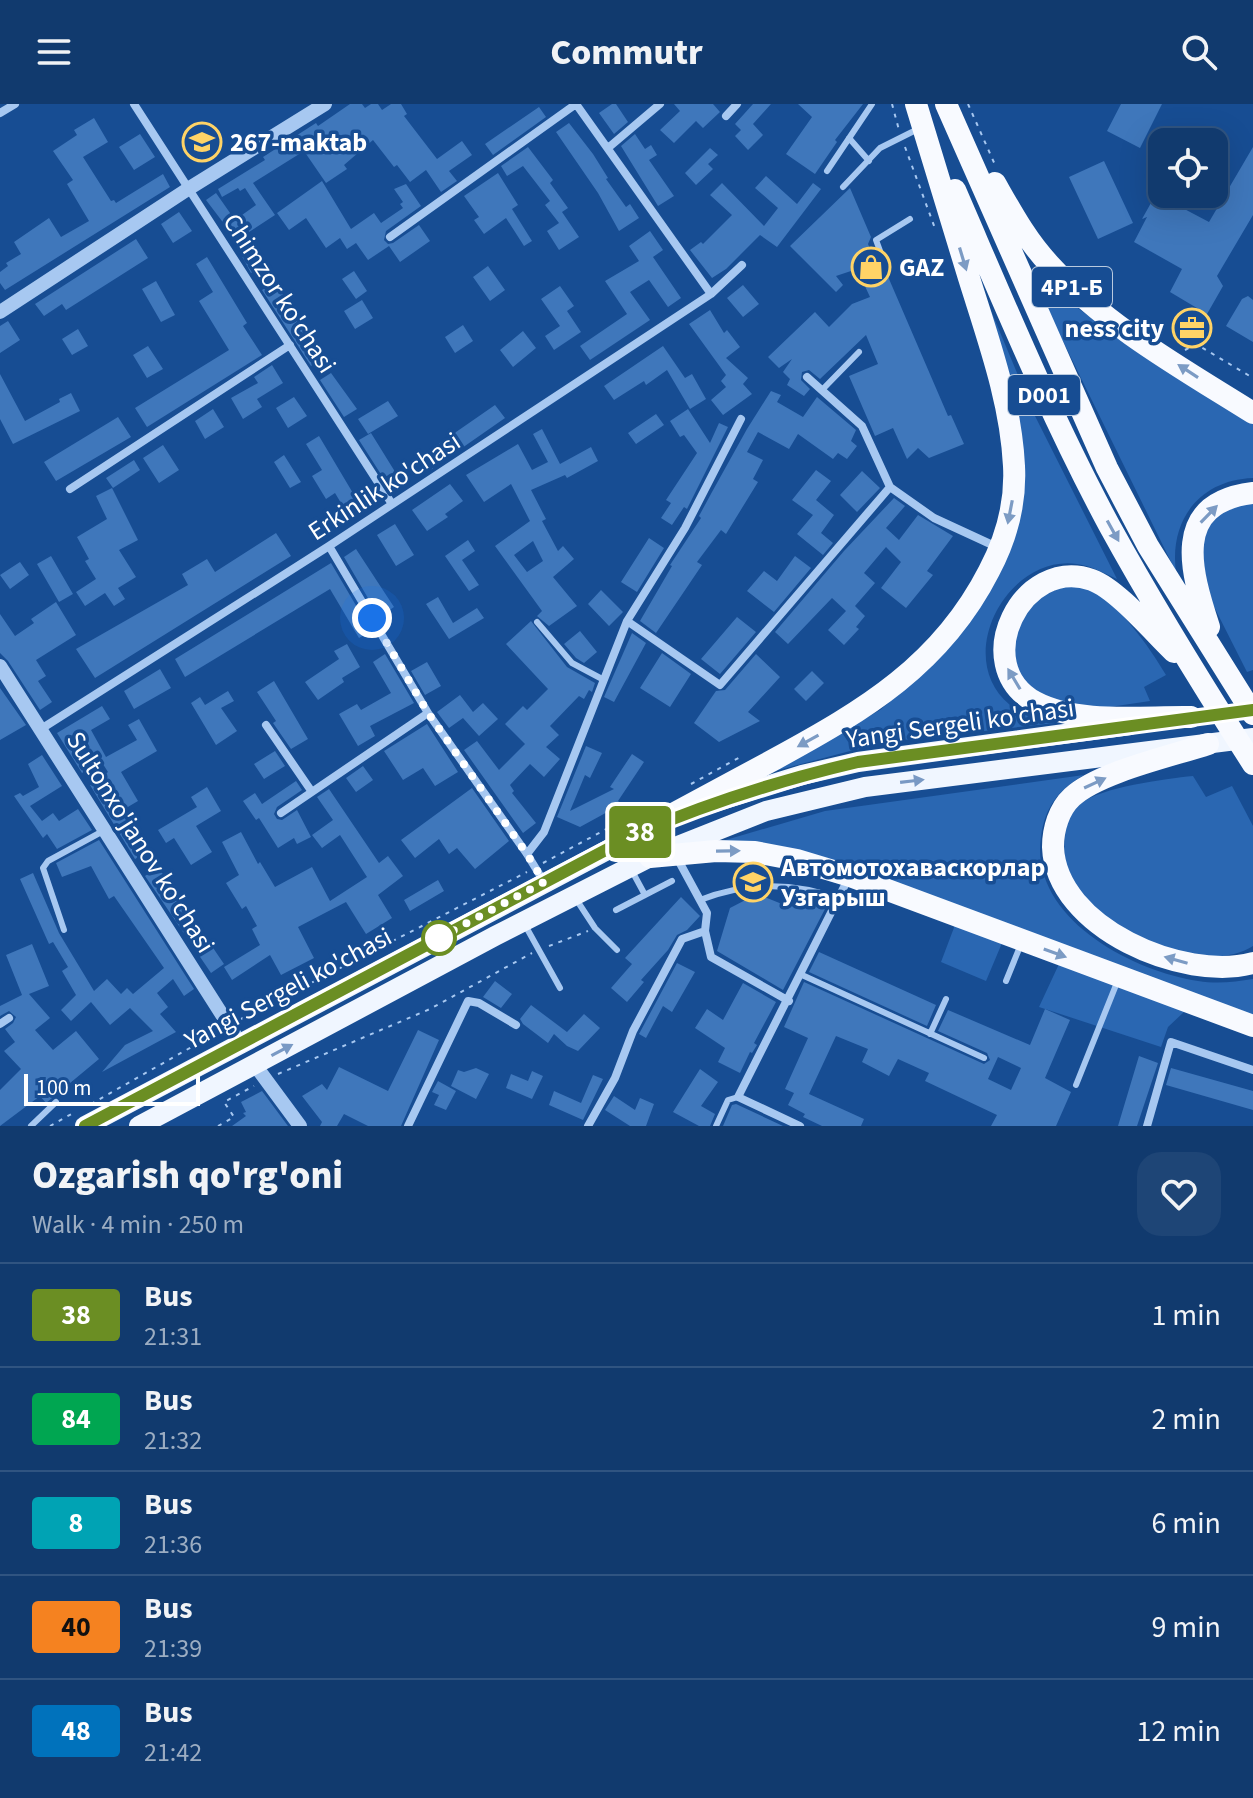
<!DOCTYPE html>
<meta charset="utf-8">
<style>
:root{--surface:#113a6e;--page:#1e4576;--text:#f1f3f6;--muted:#9cadc2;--line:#305481}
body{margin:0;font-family:"Source Sans 3",sans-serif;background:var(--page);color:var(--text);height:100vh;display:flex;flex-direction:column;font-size:30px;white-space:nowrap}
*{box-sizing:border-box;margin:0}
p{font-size:26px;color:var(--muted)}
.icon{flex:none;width:44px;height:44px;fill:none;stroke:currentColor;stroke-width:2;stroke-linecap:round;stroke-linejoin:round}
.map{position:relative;height:1022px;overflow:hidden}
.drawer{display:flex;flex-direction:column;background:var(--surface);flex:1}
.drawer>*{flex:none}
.badge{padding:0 16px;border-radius:6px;font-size:28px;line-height:52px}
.controls{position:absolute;left:1148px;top:24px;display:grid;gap:16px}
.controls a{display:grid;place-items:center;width:80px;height:80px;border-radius:16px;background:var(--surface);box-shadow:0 8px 32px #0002,0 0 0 2px var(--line);font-size:40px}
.scale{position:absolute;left:24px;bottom:20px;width:176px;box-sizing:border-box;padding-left:8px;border:4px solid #fff;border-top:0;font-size:22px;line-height:28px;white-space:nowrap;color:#fff;-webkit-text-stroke:6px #174d93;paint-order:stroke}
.you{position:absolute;width:40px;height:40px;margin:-20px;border:6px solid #fff;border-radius:50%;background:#1a73e8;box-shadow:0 0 0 12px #1a73e833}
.map>.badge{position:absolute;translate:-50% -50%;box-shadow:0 0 0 4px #fff}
.round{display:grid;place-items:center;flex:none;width:84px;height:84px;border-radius:24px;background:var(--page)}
.head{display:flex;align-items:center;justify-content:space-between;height:136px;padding:0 32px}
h1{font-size:38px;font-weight:800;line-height:60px}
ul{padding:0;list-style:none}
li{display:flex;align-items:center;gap:24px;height:104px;padding:0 32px;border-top:2px solid var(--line)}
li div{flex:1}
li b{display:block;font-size:30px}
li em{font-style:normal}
li .badge{min-width:88px;font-weight:700;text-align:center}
header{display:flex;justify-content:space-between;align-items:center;height:104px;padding:0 32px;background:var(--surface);font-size:36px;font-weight:800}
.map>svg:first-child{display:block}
.green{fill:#2a67b2}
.building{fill:#3f77bb;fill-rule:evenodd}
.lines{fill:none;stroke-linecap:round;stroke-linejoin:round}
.path{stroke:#a7c8f1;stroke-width:2;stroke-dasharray:4 6;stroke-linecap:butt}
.service{stroke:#a7c8f1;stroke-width:6}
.minor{stroke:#a7c8f1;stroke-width:8}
.tertiary{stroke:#a7c8f1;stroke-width:14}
.primary{stroke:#f0f6ff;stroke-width:20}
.trunk{stroke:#f8faff;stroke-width:22}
.oneway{fill:#7c9bc4}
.oneway2{fill:#7999c4}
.line-casing{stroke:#fff;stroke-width:18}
.line{stroke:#6b8e23;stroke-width:12}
.walk{stroke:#fff;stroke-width:8;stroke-dasharray:0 14.4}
.stop-dot{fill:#fff;stroke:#6b8e23;stroke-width:4}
.labels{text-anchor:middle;stroke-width:7;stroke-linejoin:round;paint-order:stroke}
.shield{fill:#174d93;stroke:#b9cadf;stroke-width:2}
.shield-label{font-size:24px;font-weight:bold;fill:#fff}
.poi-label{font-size:26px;font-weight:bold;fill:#fff;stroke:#174d93;text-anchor:start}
.street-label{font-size:26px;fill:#fff;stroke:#174d93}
</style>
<header><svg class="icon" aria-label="menu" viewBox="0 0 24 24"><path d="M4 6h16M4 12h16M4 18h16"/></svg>Commutr<svg class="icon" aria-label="search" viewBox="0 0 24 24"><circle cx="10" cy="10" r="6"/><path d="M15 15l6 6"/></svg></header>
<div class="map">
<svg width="1253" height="1022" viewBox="0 0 1253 1022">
<rect width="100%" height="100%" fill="#174d93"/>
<path class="green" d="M1041 164 1079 205 1115 231 1253 318V374C1199 376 1169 417 1176 468L1031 172Z
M974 166 1035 312 1117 475C1104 469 1091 462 1077 460 1007 450 952 554 1010 601 1022 611 1040 616 1055 619L903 636 850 647 771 668 880 606 931 563 975 509 1019 414Z
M1253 398V566L1247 568 1200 475 1204 428 1224 405Z
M1066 481C1072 482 1079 482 1085 484 1116 494 1150 544 1166 571L1144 583 1150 597 1103 604 1061 599 1024 581 1009 542 1027 499Z
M1084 671C1058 686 1045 703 1041 733 1029 813 1131 867 1198 877 1217 880 1235 878 1253 875V915L1170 884 712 740 825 707Z
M1193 672 1206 693 1232 682 1253 722V842C1203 874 1102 827 1074 780 1065 765 1063 749 1065 733 1066 721 1070 708 1080 700 1101 683 1165 675 1193 672Z
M955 821 1002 839 986 877 941 858Z
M1059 860 1185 907 1168 923 1161 943 1039 903Z"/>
<path class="building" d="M350 0H362L365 4 371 0H378L382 6 391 0H401L407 10 404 12 437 55 462 37 472 51 449 67 457 77 441 88 426 66 410 78 397 61 394 63 373 36 344 61 347 65 326 79 304 47 253 79 275 111 246 130 263 162 251 169 225 121 206 96 216 89 235 116 256 101 245 84 240 87 238 84 222 93 218 85 265 56 263 53 316 19 318 22Z
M612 0H616L628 18 614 30 599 9Z
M674 0H713L720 8 703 24 696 17 674 39 660 26 680 7Z
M753 0H771L753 20 763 31 748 46 735 32 741 26 735 20Z
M798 0H863L835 36 837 38 815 70 786 50 812 13Z
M1121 0H1162L1140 44 1107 27Z
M539 3 546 13 493 51 485 40Z
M94 14 108 38 83 53 111 97 114 96 116 99 163 70 170 83 5 186 0 179V168L8 162 6 159 21 150 14 138 49 114 61 133 89 117 67 80 73 76 53 47 77 31 74 26Z
M569 19 593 50 608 74 606 75 626 103 630 100 639 114 619 127 598 89 556 28Z
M140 30 155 53 134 66 119 43Z
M635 30 645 45 651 41 657 51 649 56 674 92 658 102 621 42Z
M528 43 553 76 550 79 568 104 562 108 579 133 559 146 547 127 559 119 545 101 550 97 523 62 507 72 501 62Z
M1253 43V111L1217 172 1223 182 1207 210 1170 188 1182 165 1134 138 1147 113 1142 115 1156 90 1209 118Z
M710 44 718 51 708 60 713 65 696 81 685 69Z
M1104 57 1133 119 1098 135 1069 73Z
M498 69 518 101 512 105 532 137 524 142 506 114 484 130 474 116 479 113 464 92Z
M766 72 797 100 813 79 821 85 777 143 760 131 726 165 712 174 690 146 701 138 703 140 732 111 710 91 722 79 764 122 778 104 755 84Z
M322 77 351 125 374 109 381 119 403 104 400 100 403 98 394 85 406 80 421 102 386 127 384 136 388 140 393 139 419 121 430 137 400 158 389 142 368 156 356 139 347 145 340 134 326 144 306 114 289 126 277 109Z
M850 84 871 133 868 140 875 157 883 161 948 312 951 311 964 340 929 354 918 344 907 355 893 324 875 332 849 272 878 260 866 231 820 275 809 266 802 268 801 276 810 285 804 292 787 281 790 275 783 268 792 255 779 264 768 253 815 208 829 223 852 200 870 193 857 165 836 172 843 181 836 188 790 142Z
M179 108 192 127 173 139 161 120Z
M650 127 663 146 653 153 681 194 668 203 649 176 630 188 650 216 590 256 580 242 627 210 605 177 639 157 629 142Z
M136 135 148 154 66 206 62 200 44 212 35 200Z
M207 153 247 219 243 222 262 251 147 323 135 304 229 246 199 197 213 188 196 160Z
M488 162 505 186 490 197 473 173Z
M354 167 367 187 356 195 342 175Z
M156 177 175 211 161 218 142 185Z
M274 178 326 252 311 262 262 186Z
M743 181 759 200 743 213 727 194Z
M560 182 574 202 567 207 581 228 554 246 545 232 560 222 541 195Z
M1248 192 1253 196V238L1226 222 1242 195Z
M362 196 373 214 355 225 344 207Z
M710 206 724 229 727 226 740 243 726 254 748 274 743 280 752 290 723 311 711 296 726 283 721 277 726 271 689 220Z
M8 217 20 236 0 249V222Z
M463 221 473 237 455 249 445 233Z
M78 225 88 242 72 251 62 235Z
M523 227 536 244 513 263 500 246Z
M148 242 163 265 147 274 133 251Z
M663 242 685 274 692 270 706 295 690 305 667 266 646 281 644 277 614 296 604 282Z
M272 261 283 279 257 295 262 303 243 315 231 294 258 279 254 273Z
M331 269 357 305 344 313 320 276Z
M0 270 25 317 60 298 59 295 71 289 80 307 13 340 0 315Z
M771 287 781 291 777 298 803 313 817 293 856 326 851 337 857 342 847 355 838 349 833 355 798 330 789 345 758 328 747 348 763 356 753 375 758 378 726 430 721 426 697 458 702 461 656 529 640 517 672 462 670 461 701 414 699 412 712 388 747 325Z
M294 293 307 312 288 324 276 304Z
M388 297 398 312 368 330 358 315Z
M495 301 505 314 429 367 420 353Z
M213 305 224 323 205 335 195 317Z
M688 305 710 339 719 319 728 323 687 405 684 403 672 421 661 414 671 399 666 396 697 349 684 331 680 333 670 317Z
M656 310 664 321 636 340 628 329Z
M118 313 131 333 56 377 44 358Z
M542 325 560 360 591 343 598 357 567 374 565 371 531 386 546 415 542 417 558 447 563 442 574 455 553 473 577 502 549 522 537 512 542 507 495 442 530 417 511 380 484 398 466 371 518 340 532 366 548 358 533 330ZM533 437 543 457 527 468 514 451Z
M371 329 402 379 391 386 359 336Z
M319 332 363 406 350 414 335 389 326 395 312 372 322 366 306 340Z
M163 341 179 366 159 379 143 354Z
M284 351 301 378 290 384 274 358Z
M134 356 140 366 113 384 106 374Z
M816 366 831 377 816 396 834 411 821 429 833 439 823 451 797 430 813 411 792 396Z
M862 367 880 384 857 408 840 391Z
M450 380 463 397 445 410 448 413 427 427 412 406Z
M112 384 138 436 119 446 136 473 118 484 125 495 114 502 105 489 85 502 76 488 96 475 85 457 89 455 77 433 107 415 96 392Z
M894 394 905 402 886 424 899 436 918 411 953 432 927 467 933 471 906 504 881 484 901 458 886 443 864 469 875 479 855 502 865 512 856 523 859 525 844 541 828 526 846 507 832 494 788 540 775 528 844 447Z
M395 420 414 451 396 462 377 431Z
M276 429 291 452 95 574 76 545 188 481 182 470 207 455 215 468Z
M649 434 664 444 637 488 621 478Z
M468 436 475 447 462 456 479 481 469 487 445 452Z
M356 445 394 503 379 513 344 453Z
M51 452 73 490 59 498 37 460Z
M795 452 811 464 774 508 747 487 764 467 777 477Z
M20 458 29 471 10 485 0 471Z
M331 459 371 527 359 534 330 485 185 573 175 555Z
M601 486 623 508 609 522 588 500Z
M438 493 453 519 477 504 484 514 449 535 426 500Z
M56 498 76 531 36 556 46 572 38 577 52 598 40 606 8 557 0 549V510L15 532 34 519 31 515Z
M737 513 756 528 720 570 701 555Z
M531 517 567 563 595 579 592 588 589 586 584 595 579 592 550 622 559 631 546 643 560 655 544 673 530 660 510 681 514 687 512 689 536 719 523 729 464 646 477 637 499 666 525 640 505 620 523 602 527 606 548 585 506 540Z
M580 527 597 548 584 559 576 554 564 540Z
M632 529 646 539 614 598 604 593Z
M347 540 360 563 342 574 344 578 318 596 305 578 339 555 334 547Z
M662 549 691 570 670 603 640 584Z
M385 550 414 599 370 622 375 632 358 642 339 610 357 600 361 606 391 589 373 558Z
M756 550 780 573 748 608 760 617 719 638 694 619 716 587 725 586Z
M427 558 441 582 425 591 411 567Z
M160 565 171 584 134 605 124 587Z
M812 567 824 579 806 597 794 585Z
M274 577 308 635 291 645 273 619 276 617 257 588Z
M0 584 26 621 0 636Z
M228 587 234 597 221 604 237 627 216 641 191 599 200 593 205 601Z
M460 591 473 608 483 599 498 615 479 632 463 614 449 624 437 608Z
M102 602 110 615 91 626 106 653 137 636 128 621 139 615 157 647 121 668 138 697 121 707 146 749 135 755 90 681 108 668 101 657 82 669 57 629Z
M427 620 458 668 435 682 423 664 403 676 384 647Z
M586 642 602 649 590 674 585 671 570 707 614 685 610 683 632 650 644 658 618 697 622 700 580 723 557 713Z
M275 647 285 662 264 675 254 660Z
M42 651 62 682 30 702 42 717 53 709 59 717 78 705 92 726 57 745 47 730 43 734 14 692 20 689 23 692 39 683 28 660Z
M363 662 373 676 356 688 346 674Z
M296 677 302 686 277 703 274 710 277 715 282 716 297 706 311 733 297 740 294 734 278 744 259 714 256 716 243 697 255 689 262 700Z
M207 683 221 707 196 722 212 748 191 761 174 734 166 739 158 726 197 703 191 693Z
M472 684 509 737 475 765 457 744 449 750 439 735 415 754 401 736Z
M329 685 379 759 388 752 403 772 378 791 392 814 366 830 346 798 298 823 314 854 281 871 270 851 232 876 224 863 260 841 252 825 257 822 246 802 242 805 226 779 239 771 222 738 241 728 258 760 260 758 275 783 312 763 330 797 367 773 340 731 322 744 312 731 333 716 317 693Z
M99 736 194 885 184 892 173 875 157 889 168 903 160 910 176 928 102 968 125 941 153 927 130 904 110 921 91 898 71 917 61 906 76 891 62 867 68 863 53 838 49 840 20 775 33 769 59 829 94 887 107 875 121 890 127 884 133 890 164 864 114 792 109 795 91 762 62 773 56 759Z
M158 763 224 860 211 869 145 772Z
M438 776 444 787 410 807 404 796Z
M757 790 787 802 791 793 825 805 783 886 717 847 730 804Z
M681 793 700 812 687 826 677 831 668 846 641 876 644 878 627 898 611 884 632 860 625 854Z
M32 840 49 882 29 890 50 914 35 926 53 946 76 927 99 955 46 999 40 992 0 1022V986L21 965 4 947 15 938 5 925 13 919 16 913 9 907 0 912V902L22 891 6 851Z
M819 848 936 901 927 922 809 868Z
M677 859 695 868 672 908 663 902 646 934 639 930Z
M495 877 512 890 501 904 483 893Z
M804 878 984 960 990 956 987 949 938 927 948 906 1030 941 1045 905 1070 916 1045 974 1071 988 1056 1022H991L997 1011 925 977 929 969 898 955 889 972 862 958 868 945 836 932 809 990 864 1015 861 1022H822L803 1013 805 1010 788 1001 794 989 785 985 808 934 784 923ZM998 953 1021 964 1011 986 988 975Z
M743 879 776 898 754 939 757 941 752 949 750 948 740 969 718 958 725 944 695 924 707 905 723 916Z
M531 901 567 928 584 910 600 924 578 947 567 942 554 930 548 939 523 920 520 915Z
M418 926 439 936 401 1022H368L344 1010 337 1022H320L322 1018 302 992 322 980 327 986 339 963 388 987Z
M1139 952 1158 959 1137 1022H1118Z
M476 964 489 970 476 995 451 982 458 966 464 968Z
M1171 964 1253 987V1006L1166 981Z
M700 965 718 978 701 1002 715 1010 710 1022H699L673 1008Z
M532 967 543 972 532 995 506 984 511 970 528 977Z
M593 971 603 975 583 1016 549 1001 554 987 581 999Z
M438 977 456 987 446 1006 434 1001 439 991 432 988Z
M262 987 288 1022H232L246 1012 243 1009 246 1008 241 998Z
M614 992 635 1006 640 994 654 1000 646 1022H630L605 1006Z
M736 1000 783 1022H723L732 1001Z"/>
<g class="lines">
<path class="path" d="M892 0 899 26
M968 0 996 63
M905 43 936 127
M1185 246 1196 240 1253 274
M691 680 742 652
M543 759 629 713
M549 842 588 827
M241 915 527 768
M278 970 430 905 532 849
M91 1000 218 928
M50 1022 75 1008
M218 1022 234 1013 224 998 254 982"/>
<path class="service" d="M849 34 869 57
M827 67 872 0
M843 83 880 44 918 25
M883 155 876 136 910 115
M822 286 859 248
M537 518 572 559 604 576
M632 767 645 791
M576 795 595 824 617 846
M700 796C747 778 792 777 839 795
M616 806 672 777
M525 821 560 884
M64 826 43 764 48 757 105 726
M802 871 984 954
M1006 877 1021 840
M930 930 946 895
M1076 981 1118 876
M31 1022 56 998
M716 1022 728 996 738 993"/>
<path class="minor" d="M134 0 392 400
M576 0 711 190
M0 9 15 0
M726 12 737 0
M608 44 660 0
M390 133 576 0
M807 273 862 322 890 383 934 414 999 444
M70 385 290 241
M329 442 428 609 527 750 544 778
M627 517 720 581 890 383
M266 621 312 688
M41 625 329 442 711 190 742 161
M281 709 428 609
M527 750 544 728 627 517 685 424 741 315
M676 752 707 809 705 827 711 853 789 897
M0 920 9 914
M408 1022 468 897 479 899 516 921
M588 1022 615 974 633 927 682 835 705 827
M800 1022 738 993 849 773
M1147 1022 1171 938 1253 966"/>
<path class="tertiary" d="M0 208 188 85 325 0
M0 562 240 939
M255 961 300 1022"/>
<path class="primary" d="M699 703 802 671 858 658 1130 621
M85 1022 651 723
M139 1022 495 832 650 753 766 707 865 683 1253 634"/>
<path class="trunk" d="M946 0 1107 364 1148 442 1253 610
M995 79C1011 107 1027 137 1050 161 1106 222 1183 265 1253 309
M955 86C1004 199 1051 313 1109 421 1154 503 1203 582 1253 660
M1209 523C1191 468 1170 399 1253 389
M1174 548C1154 529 1117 485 1092 476 1022 451 968 561 1035 598 1078 621 1144 612 1191 613
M1208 640C1172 652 1099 668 1072 693 1059 705 1053 725 1053 743 1056 824 1184 878 1253 859
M636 730C682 705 728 680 775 655 865 606 941 561 989 467 1006 435 1016 399 1014 362 1011 298 988 235 969 174 951 116 934 58 916 0
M650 753 716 747 755 748 797 756 850 772 1253 922"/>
</g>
<defs><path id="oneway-solid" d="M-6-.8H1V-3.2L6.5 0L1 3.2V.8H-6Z" transform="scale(2)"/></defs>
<g class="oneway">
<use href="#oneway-solid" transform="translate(963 155) rotate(73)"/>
<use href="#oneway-solid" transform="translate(1188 267) rotate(-147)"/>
<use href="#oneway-solid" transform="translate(1010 408) rotate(101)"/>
<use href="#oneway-solid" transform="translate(1209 410) rotate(-46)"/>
<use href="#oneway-solid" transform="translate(1113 427) rotate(61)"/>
<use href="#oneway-solid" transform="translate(1014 575) rotate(-121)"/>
<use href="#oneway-solid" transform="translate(808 637) rotate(151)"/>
<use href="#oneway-solid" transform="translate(1095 679) rotate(-25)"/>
<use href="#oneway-solid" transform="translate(728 747) rotate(-1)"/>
<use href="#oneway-solid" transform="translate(1055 849) rotate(20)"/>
<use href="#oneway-solid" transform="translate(1176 856) rotate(-164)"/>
</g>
<g class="oneway2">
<use href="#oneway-solid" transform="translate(912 677) rotate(-7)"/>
<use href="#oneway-solid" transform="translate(282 946) rotate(-28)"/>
</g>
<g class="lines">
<defs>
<path id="line" d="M85 1022 636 730C708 699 781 676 858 658L1253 606"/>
</defs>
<use href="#line" class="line-casing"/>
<use href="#line" class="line"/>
<path class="walk" d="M372 514 428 609 527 750 544 778 439 834"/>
</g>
<defs>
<symbol id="school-ring" viewBox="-11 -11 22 22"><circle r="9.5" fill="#174d93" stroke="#ffd366" stroke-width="1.5"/><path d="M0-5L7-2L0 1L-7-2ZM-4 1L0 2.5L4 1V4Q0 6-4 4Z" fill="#ffd366"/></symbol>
<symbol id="shop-ring" viewBox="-11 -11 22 22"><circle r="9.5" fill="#174d93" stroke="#ffd366" stroke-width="1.5"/><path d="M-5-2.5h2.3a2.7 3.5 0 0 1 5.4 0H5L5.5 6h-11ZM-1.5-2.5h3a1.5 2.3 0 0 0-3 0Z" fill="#ffd366"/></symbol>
<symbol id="office-ring" viewBox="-11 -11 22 22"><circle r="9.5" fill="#174d93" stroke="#ffd366" stroke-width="1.5"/><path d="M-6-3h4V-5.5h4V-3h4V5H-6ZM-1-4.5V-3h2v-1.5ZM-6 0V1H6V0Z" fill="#ffd366"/></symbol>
</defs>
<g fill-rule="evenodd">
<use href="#school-ring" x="180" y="16" width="44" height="44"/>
<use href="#shop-ring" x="849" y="141" width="44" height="44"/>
<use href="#office-ring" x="1170" y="202" width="44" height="44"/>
<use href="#school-ring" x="731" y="756" width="44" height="44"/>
</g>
<circle class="stop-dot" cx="439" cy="834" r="16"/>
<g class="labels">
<g class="shield">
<rect x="1032" y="163" width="80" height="40" rx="6"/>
<rect x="1008" y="271" width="72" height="40" rx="6"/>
</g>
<g class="shield-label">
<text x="1072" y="191">4Р1-Б</text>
<text x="1044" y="299">D001</text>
</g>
<g class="poi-label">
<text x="230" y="47">267-maktab</text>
<text x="899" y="172">GAZ</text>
<text x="1164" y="233" text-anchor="end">ness city</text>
<text x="781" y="772">Автомотохаваскорлар<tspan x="781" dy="30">Узгарыш</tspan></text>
</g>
<g class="street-label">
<text transform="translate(280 189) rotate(57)" y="9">Chimzor ko'chasi</text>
<text transform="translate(384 382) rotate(-33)" y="9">Erkinlik ko'chasi</text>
<text transform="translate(960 619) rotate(-8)" y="9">Yangi Sergeli ko'chasi</text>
<text transform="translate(141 738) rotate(58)" y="9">Sultonxo'janov ko'chasi</text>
<text transform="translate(288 884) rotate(-28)" y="9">Yangi Sergeli ko'chasi</text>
</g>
</g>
</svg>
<div class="controls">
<a><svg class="icon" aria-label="locate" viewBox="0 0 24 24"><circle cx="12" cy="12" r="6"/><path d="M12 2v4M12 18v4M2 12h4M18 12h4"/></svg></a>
</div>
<div class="scale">100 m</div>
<div class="you" style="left:372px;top:514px"></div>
<b class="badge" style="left:640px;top:728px;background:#6b8e23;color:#fff">38</b>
</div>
<section class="drawer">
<div class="head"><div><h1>Ozgarish qo'rg'oni</h1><p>Walk · 4 min · 250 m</p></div><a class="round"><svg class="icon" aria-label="heart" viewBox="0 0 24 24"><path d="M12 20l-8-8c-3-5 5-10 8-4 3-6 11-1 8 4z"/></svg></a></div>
<ul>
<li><span class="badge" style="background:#6b8e23;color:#fff">38</span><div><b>Bus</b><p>21:31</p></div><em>1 min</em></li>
<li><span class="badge" style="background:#00a651;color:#fff">84</span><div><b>Bus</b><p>21:32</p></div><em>2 min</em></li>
<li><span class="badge" style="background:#00a3b4;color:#fff">8</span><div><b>Bus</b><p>21:36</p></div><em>6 min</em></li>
<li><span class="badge" style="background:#f58220;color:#111">40</span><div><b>Bus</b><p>21:39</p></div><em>9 min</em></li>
<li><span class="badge" style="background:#0072bc;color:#fff">48</span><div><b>Bus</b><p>21:42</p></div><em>12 min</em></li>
</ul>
</section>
